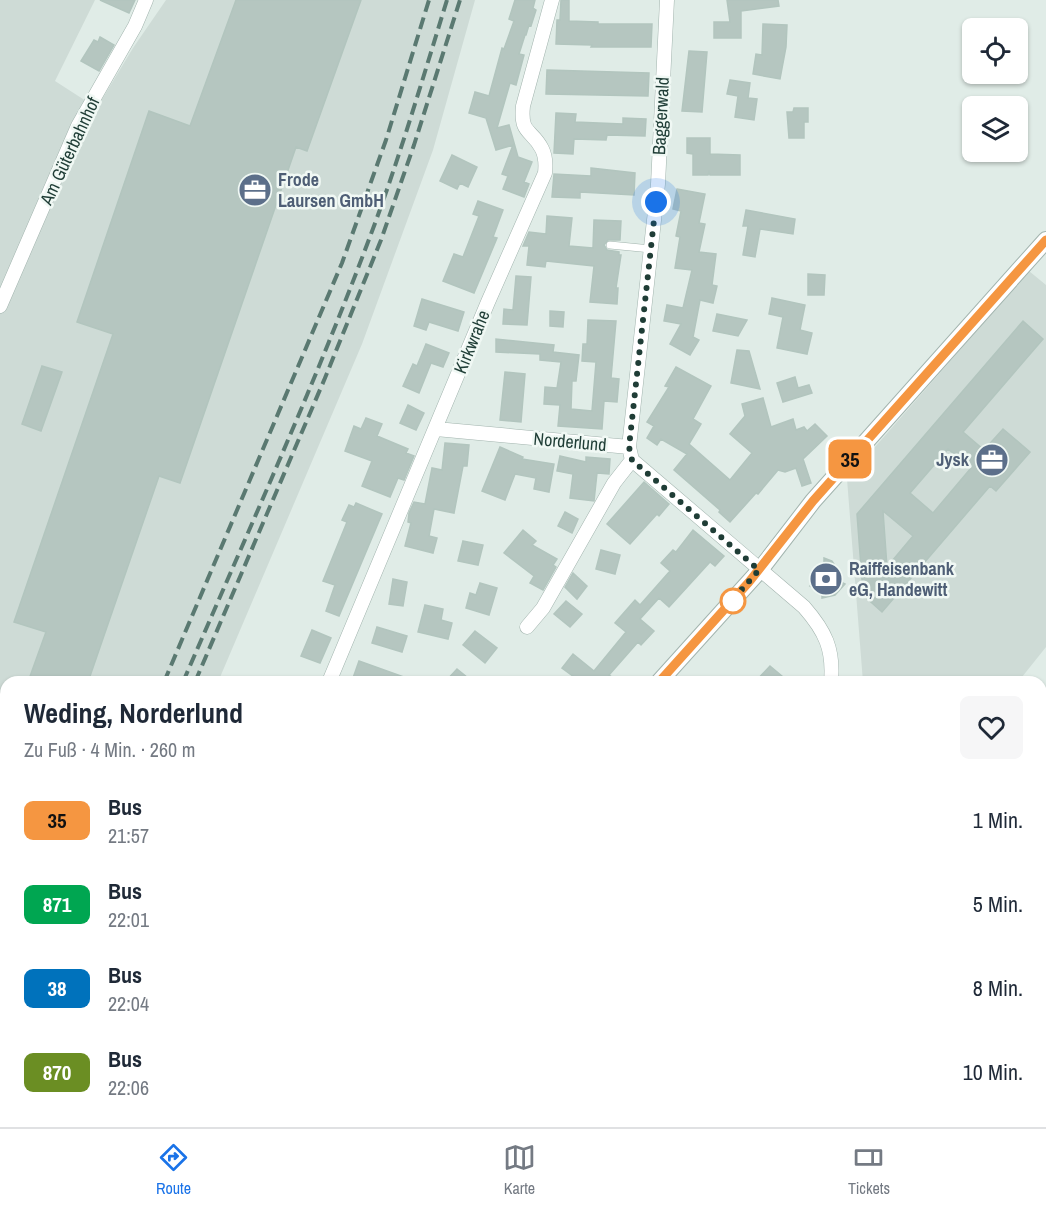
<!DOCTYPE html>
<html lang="de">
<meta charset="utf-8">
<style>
:root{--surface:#fff;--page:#f6f6f7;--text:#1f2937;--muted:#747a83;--line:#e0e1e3;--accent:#1a73e8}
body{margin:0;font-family:"Archivo Narrow",sans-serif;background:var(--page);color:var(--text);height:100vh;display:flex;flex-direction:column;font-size:22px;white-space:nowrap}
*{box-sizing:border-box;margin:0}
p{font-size:20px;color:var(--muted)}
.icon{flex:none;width:33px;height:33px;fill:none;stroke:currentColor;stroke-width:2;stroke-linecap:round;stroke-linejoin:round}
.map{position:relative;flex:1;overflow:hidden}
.side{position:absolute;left:0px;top:676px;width:1047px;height:452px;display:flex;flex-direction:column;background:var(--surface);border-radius:18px 18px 0 0;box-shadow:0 2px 4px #0004}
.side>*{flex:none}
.badge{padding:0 12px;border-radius:9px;font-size:21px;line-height:39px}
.controls{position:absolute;left:962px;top:18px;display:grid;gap:12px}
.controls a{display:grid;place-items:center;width:66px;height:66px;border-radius:9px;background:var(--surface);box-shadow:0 2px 4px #0004;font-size:30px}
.you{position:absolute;width:30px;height:30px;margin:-15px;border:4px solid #fff;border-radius:50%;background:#1a73e8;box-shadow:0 0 0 9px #1a73e833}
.map>.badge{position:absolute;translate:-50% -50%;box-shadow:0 0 0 3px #fff}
.round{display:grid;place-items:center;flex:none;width:63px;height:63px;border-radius:9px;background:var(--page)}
.head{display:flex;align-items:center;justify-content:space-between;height:102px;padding:0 24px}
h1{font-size:28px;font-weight:800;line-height:45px}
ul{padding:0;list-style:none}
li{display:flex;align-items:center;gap:18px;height:84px;padding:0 24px}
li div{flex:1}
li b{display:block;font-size:22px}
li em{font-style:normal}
li .badge{min-width:66px;font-weight:700;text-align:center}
.menu{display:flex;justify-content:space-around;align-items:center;height:84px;border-top:2px solid var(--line);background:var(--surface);font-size:16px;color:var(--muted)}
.menu a{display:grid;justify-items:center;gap:3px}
.menu .on{color:var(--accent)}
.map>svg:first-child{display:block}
.built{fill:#cedbd6}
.building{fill:#b5c6c0;stroke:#b2c5be;stroke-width:1.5;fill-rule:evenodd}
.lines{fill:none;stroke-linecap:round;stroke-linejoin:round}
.service-casing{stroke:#a2b4ae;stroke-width:8}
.minor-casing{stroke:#a2b4ae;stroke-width:15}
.tertiary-casing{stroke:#a2b4ae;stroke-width:18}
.service{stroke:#fff;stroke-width:7}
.minor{stroke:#fff;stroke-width:14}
.tertiary{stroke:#fff;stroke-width:16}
.rail{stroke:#5a7971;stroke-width:4;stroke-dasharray:12 6;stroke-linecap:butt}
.line-casing{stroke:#fff;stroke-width:14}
.line{stroke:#f59641;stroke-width:9}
.walk{stroke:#1f3d36;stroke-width:6;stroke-dasharray:0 10.8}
.stop-dot{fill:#fff;stroke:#f59641;stroke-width:3}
.labels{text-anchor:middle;stroke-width:5;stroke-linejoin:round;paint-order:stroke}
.street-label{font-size:18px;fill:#1f3d36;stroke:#f0f8f4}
.service-label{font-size:18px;font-weight:bold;fill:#4e5e75;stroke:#f0f8f4;text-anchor:start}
</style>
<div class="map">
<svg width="1046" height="1127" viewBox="0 0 1046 1127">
<rect width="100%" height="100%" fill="#e0ece7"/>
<path class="built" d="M0 0H95L55 81 86 101 98 106 133 48 166 0H475L433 150 362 344 218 682H6V1122H28L26 1127H0Z
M1029 271 1046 285V647L1018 682H863L847 479Z"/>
<path class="building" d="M100 0H135L129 13Z
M236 0H361L307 151 296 147 180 483 159 476 88 682H28L46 632 14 622 113 334 77 322 149 111 190 126Z
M515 0H535L533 8 536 10 531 26 529 25 526 35H525L519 54 524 55 516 85 510 83 497 128 509 125 518 157 532 162 524 182 529 184 524 197 503 189 508 176 502 174 513 145 496 150 486 118 469 113 475 92 489 96 502 48 504 49 514 21 509 19Z
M561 0H569V21L598 22V24H652L651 47H591L592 45 556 44 557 20H560Z
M727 0H778L779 6 741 11V38H714V22H730Z
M763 24 787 25 786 47 780 79 753 74 756 54 762 55Z
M100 37 114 45 99 71 81 61 94 40 98 42Z
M689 51 707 52 702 112 682 111Z
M547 70 649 73 648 96 546 94Z
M730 80 750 83 748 98 757 99 754 120 735 117 738 96 727 94Z
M794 108H808V122H804V138H789L787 112H793Z
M556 113 576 114 575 122 623 124V118L646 119 645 136 607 135 606 140 574 139 573 154 554 153Z
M687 138H710V154L740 155V175H710L709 172 708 175H693V154L687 153Z
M452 155 477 167 468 187 460 183 457 189 440 181Z
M591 168 635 173 634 195 580 192V198L552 197 554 174 591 176Z
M677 189 705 194 699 223 705 224 699 252 716 254 712 285 717 286 713 303 700 300 693 337 699 340 690 355 670 344 681 324 664 321 667 305 683 308 692 270 675 268 680 237 676 236 681 211 673 209Z
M478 201 503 210 493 237 497 238 474 293 443 281 454 254 463 257 479 216 473 214Z
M746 210 795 219 793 234 760 229 755 257 743 255 748 226H743Z
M547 216 572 218 569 246 593 248 594 220 621 221 620 240H608L604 245 607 250 619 252V255H621L616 288H618L617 304 590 302 594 266 546 261 545 267 527 265 529 246H523L529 232 546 234Z
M808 274 825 275 824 295H808Z
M516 276 531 277 527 325 503 324 504 309 513 310Z
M772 298 805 305 800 330 812 333 807 354 777 348 783 317 769 314Z
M422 299 464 312 458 331 429 322 426 330 414 326Z
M550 311 564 312 563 327 550 326Z
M717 314 747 320 738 336 713 331Z
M588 320 616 321 611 378 619 379 617 402 604 401 602 429 558 426 560 405 544 404 545 387 557 388 561 362 540 360V354L496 352V339L554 345 553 352 579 355 576 381H572L571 409 592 411 596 362 582 361 583 344H587Z
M1023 321 1043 339 963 432 984 450 1003 429 1030 452 996 491 990 486 882 612 863 595 870 587 862 580 857 514ZM948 449 971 468 933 513 910 493ZM883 511 913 536 887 567Z
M426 344 449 353 443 367 431 363 419 393 403 386 413 364 417 366Z
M737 350 749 351 760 389 731 383Z
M42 366 62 372 41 431 22 424Z
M676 367 711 386 693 419 701 424 689 444 730 480 752 453 730 434 745 416 742 404 763 398 771 427 793 419 796 430 804 427 807 431 815 424 827 436 803 459 811 483 802 486 796 468 785 472 778 470 758 494 756 493 730 522 719 512 720 510 674 470 687 454 661 439 657 445 647 438 654 426 647 422 669 387 665 386Z
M505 372 525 374 521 422 500 420Z
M795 377 798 388 809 385 812 393 783 402 777 383Z
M408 405 424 413 416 430 400 423Z
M366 418 382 424 377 436 408 449 406 453 414 456 404 480 398 478 390 497 362 486 372 461 345 451 354 426 361 429Z
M445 443 469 445 467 466H463L454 513 434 509 429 536 437 538 433 553 405 546 411 523 408 522 409 513 414 502 425 504 432 468 442 470Z
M500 447 523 457 522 459 554 464 549 492 534 489 536 478 515 474 505 500 482 491Z
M560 456 586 462V457L610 459 609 474 597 473 594 501 570 498 573 474 557 471Z
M644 482 669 504 659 516 657 514 630 544 607 524Z
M356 503 382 514 339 616 326 611 335 585 323 581 347 522 342 520 349 505 354 507Z
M565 512 578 519 572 533 558 526Z
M523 530 536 541 532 545 557 559 553 565 556 567 543 590 530 583 534 576 504 553Z
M693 530 724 556 715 566 710 562 669 607 659 598 640 619 654 631 641 645 638 642 609 675 619 682H581L562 668 573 654 594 671 626 632 615 623 635 600 640 605 670 571 661 563 673 550 676 552Z
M463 541 483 545 478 565 458 561Z
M601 550 620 555 615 574 596 569Z
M824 558 832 561 837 569V580L845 584 835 595 822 598V592L810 586 815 581 814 570 824 564Z
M573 573 587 586 577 599 565 587Z
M393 579 407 582 403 606 389 604Z
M480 583 497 588 489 615 466 608 470 593 476 595Z
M566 601 582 614 570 627 554 614Z
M425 605 443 609 441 620 452 623 448 639 418 632Z
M377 627 407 636 402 652 372 643Z
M312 630 331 638 320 663 301 656Z
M475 631 497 648 485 663 463 645Z
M359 661 415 681V682H365L353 678Z
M770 666 789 682H755Z
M457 669 473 682H445Z"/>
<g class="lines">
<defs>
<path id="service" d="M610 245 651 249"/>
<path id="minor" d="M0 306 78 126 135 26 146 0
M436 429 629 447 632 460 804 607C825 631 834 649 831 682
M629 447 658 184 667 0
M527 627 543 608 614 483 632 460
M329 682 488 302 545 173C546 164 546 157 542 149 532 129 520 135 523 106L552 0
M1041 764 1046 767
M1041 835 1046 831
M1041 1034 1046 1041
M1046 1052 1044 1059 1046 1064
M526 1122 536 1127
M823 1122V1127
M150 1127 152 1122
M497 1127 501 1122"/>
<path id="tertiary" d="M659 682 760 570 813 501 1046 240
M278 1127 282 1122"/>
</defs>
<use href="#service" class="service-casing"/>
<use href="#minor" class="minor-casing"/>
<use href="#tertiary" class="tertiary-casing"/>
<use href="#service" class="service"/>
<use href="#minor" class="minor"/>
<use href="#tertiary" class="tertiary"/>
<path class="rail" d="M164 682 342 263 386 140 429 0
M183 682C246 536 312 391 368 242 398 163 422 81 447 0
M195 682 325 378 381 240 414 145 460 0
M0 1081 6 1063
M6 1127 8 1122"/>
</g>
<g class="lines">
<defs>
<path id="line" d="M659 682 749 582 813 501 1046 240"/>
</defs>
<use href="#line" class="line-casing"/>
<use href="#line" class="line"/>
<path class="walk" d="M656 202 629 447 632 460 759 570 729 604 733 601"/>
</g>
<defs>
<symbol id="office-disc" viewBox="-11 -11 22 22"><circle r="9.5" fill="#5c6f8a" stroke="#f0f8f4"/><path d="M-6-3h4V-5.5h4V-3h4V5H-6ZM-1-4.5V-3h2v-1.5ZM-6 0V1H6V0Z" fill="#fff"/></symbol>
<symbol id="bank-disc" viewBox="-11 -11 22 22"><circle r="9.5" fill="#5c6f8a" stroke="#f0f8f4"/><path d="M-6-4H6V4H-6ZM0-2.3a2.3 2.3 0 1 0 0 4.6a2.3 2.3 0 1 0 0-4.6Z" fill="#fff"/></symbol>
</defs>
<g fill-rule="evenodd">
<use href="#office-disc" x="236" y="171" width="38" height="38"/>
<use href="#office-disc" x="973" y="441" width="38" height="38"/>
<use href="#bank-disc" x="807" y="560" width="38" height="38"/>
</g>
<circle class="stop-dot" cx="733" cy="601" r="12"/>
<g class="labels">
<g class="street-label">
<text transform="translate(661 116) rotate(-87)" y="6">Baggerwald</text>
<text transform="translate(70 151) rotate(-65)" y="6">Am Güterbahnhof</text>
<text transform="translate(472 342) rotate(-68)" y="6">Kirkwrahe</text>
<text transform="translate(570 442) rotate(5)" y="6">Norderlund</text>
</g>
<g class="service-label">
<text x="278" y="186">Frode<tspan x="278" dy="21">Laursen GmbH</tspan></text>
<text x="969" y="466" text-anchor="end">Jysk</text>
<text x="849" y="575">Raiffeisenbank<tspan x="849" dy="21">eG, Handewitt</tspan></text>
</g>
</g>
</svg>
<div class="controls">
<a><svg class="icon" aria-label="locate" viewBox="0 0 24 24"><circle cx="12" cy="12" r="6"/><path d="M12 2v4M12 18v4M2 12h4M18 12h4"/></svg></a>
<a><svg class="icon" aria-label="layers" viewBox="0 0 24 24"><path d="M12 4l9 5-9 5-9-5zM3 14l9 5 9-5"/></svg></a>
</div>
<div class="you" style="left:656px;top:202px"></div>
<b class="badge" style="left:850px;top:459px;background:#f59641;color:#111">35</b>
<section class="side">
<div class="head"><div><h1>Weding, Norderlund</h1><p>Zu Fuß · 4 Min. · 260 m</p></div><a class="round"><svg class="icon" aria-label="heart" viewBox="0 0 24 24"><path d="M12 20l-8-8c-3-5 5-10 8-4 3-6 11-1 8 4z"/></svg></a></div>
<ul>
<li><span class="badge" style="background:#f59641;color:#111">35</span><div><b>Bus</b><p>21:57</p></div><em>1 Min.</em></li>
<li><span class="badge" style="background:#00a651;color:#fff">871</span><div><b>Bus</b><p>22:01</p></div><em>5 Min.</em></li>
<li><span class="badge" style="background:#0072bc;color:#fff">38</span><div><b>Bus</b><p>22:04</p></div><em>8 Min.</em></li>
<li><span class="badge" style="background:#6b8e23;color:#fff">870</span><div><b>Bus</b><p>22:06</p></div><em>10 Min.</em></li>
</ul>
</section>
</div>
<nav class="menu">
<a class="on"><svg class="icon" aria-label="directions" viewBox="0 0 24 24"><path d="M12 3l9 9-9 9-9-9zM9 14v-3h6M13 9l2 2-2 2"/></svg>Route</a>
<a><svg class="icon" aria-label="map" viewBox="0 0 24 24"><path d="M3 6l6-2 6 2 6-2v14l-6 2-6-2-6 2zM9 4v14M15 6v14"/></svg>Karte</a>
<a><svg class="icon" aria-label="tickets" viewBox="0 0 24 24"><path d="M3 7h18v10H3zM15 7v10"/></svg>Tickets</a>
</nav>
